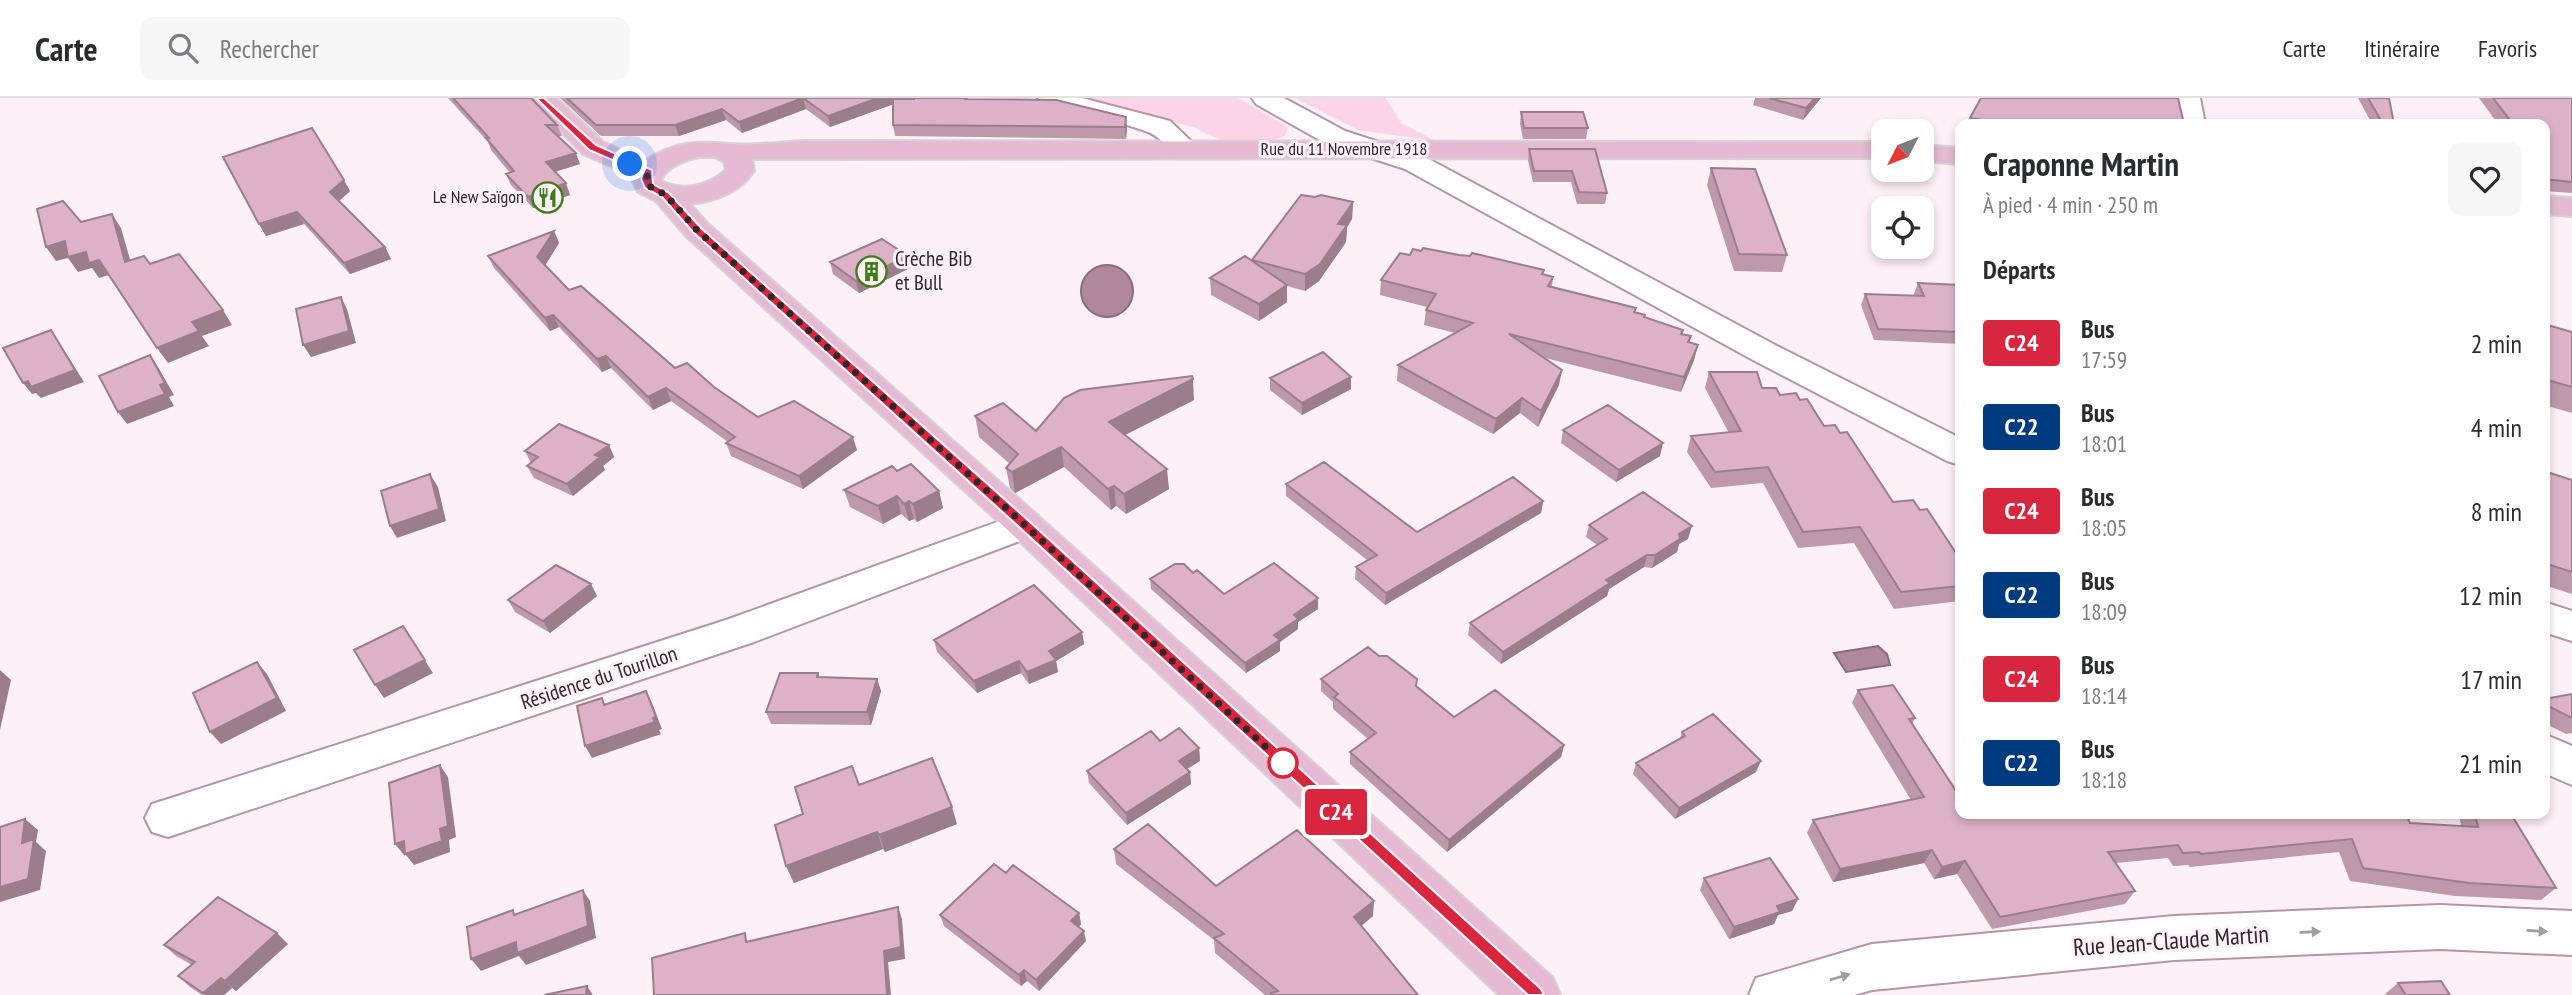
<!DOCTYPE html>
<html lang="fr">
<meta charset="utf-8">
<style>
:root{--surface:#fff;--page:#f7f7f7;--text:#2b2b33;--muted:#7c7c81;--line:#e1e1e2}
body{margin:0;font-family:"PT Sans Narrow",sans-serif;background:var(--page);color:var(--text);height:100vh;display:flex;flex-direction:column;font-size:26px;white-space:nowrap}
*{box-sizing:border-box;margin:0}
p{font-size:23px;color:var(--muted)}
.icon{flex:none;width:38px;height:38px;fill:none;stroke:currentColor;stroke-width:2;stroke-linecap:round;stroke-linejoin:round}
.map{position:relative;flex:1;overflow:hidden}
.drawer{position:absolute;left:1955px;top:21px;width:595px;height:700px;display:flex;flex-direction:column;background:var(--surface);border-radius:14px;box-shadow:0 4px 10px #0003}
.drawer>*{flex:none}
.badge{padding:0 14px;border-radius:5px;font-size:24px;line-height:46px}
.needle{width:46px;rotate:228deg}
.tools{position:absolute;left:1871px;top:21px;display:grid;gap:14px}
.tools a{display:grid;place-items:center;width:63px;height:63px;border-radius:14px;background:var(--surface);box-shadow:0 4px 10px #0003;font-size:35px}
.you{position:absolute;width:35px;height:35px;margin:-18px;border:5px solid #fff;border-radius:50%;background:#1a73e8;box-shadow:0 0 0 10px #1a73e833}
.map>.badge{position:absolute;translate:-50% -50%;box-shadow:0 0 0 4px #fff}
h2{padding:0 28px;font-size:26px;line-height:63px}
.round{display:grid;place-items:center;flex:none;width:74px;height:74px;border-radius:14px;background:var(--page)}
.overview{display:flex;align-items:center;justify-content:space-between;height:119px;padding:0 28px}
h1{font-size:33px;font-weight:800;line-height:52px}
ul{padding:0;list-style:none}
li{display:flex;align-items:center;gap:21px;height:84px;padding:0 28px}
li div{flex:1}
li b{display:block;font-size:26px}
li em{font-style:normal}
li .badge{min-width:77px;font-weight:700;text-align:center}
header{display:flex;align-items:center;gap:42px;box-sizing:border-box;height:98px;padding:0 35px;background:var(--surface);border-bottom:2px solid var(--line)}
header strong{font-size:33px}
nav{display:flex;gap:38px;margin-inline-start:auto;font-size:24px}
.search{width:490px;height:63px;background:var(--page);display:flex;align-items:center;gap:18px;box-sizing:border-box;padding:0 24px;border-radius:14px;color:var(--muted);font-size:26px}
.map>svg:first-child{display:block}
.green{fill:#fcd4e8}
.water{fill:#b0879c;stroke:#8a6a7a;stroke-width:2}
.lines{fill:none;stroke-linecap:round;stroke-linejoin:round}
.minor-casing{stroke:#b695a6;stroke-width:4}
.major-casing{stroke:#d6d3d5;stroke-width:4}
.minor{fill:#fff;fill-rule:evenodd}
.major{fill:#e6bad2;fill-rule:evenodd}
.wall{fill:#be99ac}
.shaded-wall{fill:#9b7d8c}
.building{fill:#ddb2c8;stroke:#9b7d8c;stroke-width:2}
.oneway{fill:#a39da0}
.line{fill:#d7263d;stroke:#fff;stroke-width:2}
.walk{stroke:#32252c;stroke-width:7;stroke-dasharray:0 12.6}
.stop-dot{fill:#fff;stroke:#d7263d;stroke-width:3.5}
.labels{text-anchor:middle;stroke-width:6;stroke-linejoin:round;paint-order:stroke}
.far-street-label{font-size:18px;fill:#32252c;stroke:#fef0f7}
.far-poi-label{font-size:18px;fill:#32252c;stroke:#fef0f7;text-anchor:end}
.poi-label{font-size:21px;fill:#32252c;stroke:#fef0f7;text-anchor:start}
.street-label{font-size:21px;fill:#32252c;stroke:#fef0f7}
.near-street-label{font-size:24px;fill:#32252c;stroke:#fef0f7}
</style>
<header>
<strong>Carte</strong>
<div class="search"><svg class="icon" aria-label="search" viewBox="0 0 24 24"><circle cx="10" cy="10" r="6"/><path d="M15 15l6 6"/></svg>Rechercher</div>
<nav><a>Carte</a><a>Itinéraire</a><a>Favoris</a></nav>
</header>
<div class="map">
<svg width="2572" height="897" viewBox="0 0 2572 897">
<rect width="100%" height="100%" fill="#fef0f7"/>
<path class="green" d="M1084 0H1238L1288 29 1285 38C1259 49 1219 47 1196 30Z
M1295 0H1386L1401 25 1436 43 1358 32Z"/>
<path class="water" d="M1081 193a26 26 0 1 1 52 0a26 26 0 1 1-52 0Z
M1878 548 1887 556 1890 567 1846 574 1834 555Z"/>
<g class="lines">
<defs>
<path id="minor" d="M1038 0H1082L1170 23 1198 50 1194 56C1170 62 1167 41 1148 34 1114 21 1076 15 1042 6Z
M1252 0H1284L1345 33 1425 59 1777 248 1960 340V367L1947 363 1753 262 1405 71 1325 45 1256 6Z
M2174 0H2200L2205 26H2179Z
M1025 414 1038 418 1044 427 1038 436 754 544 168 739 152 734 145 720 152 706 168 701 726 522Z
M2544 504 2572 513V543L2544 534Z
M2544 636 2572 648V687L2544 675Z
M2440 807 2572 813V857L2440 851 2174 862 1872 892 1854 897H1749L1756 880 1872 846 2174 818Z"/>
<path id="major" d="M528 0H556L603 44 645 63C674 43 697 43 729 46 754 48 781 44 806 43L1883 44V60L752 61 754 73C739 95 715 103 690 106L708 126 1038 418 1553 880 1560 897H1499L1012 436 686 138 656 103 638 94 632 81 634 78 583 56ZM699 59H715L724 64 726 72C708 88 683 94 661 83 665 69 685 62 699 59Z
M1922 47 1960 50V66L1922 63Z
M2544 98 2572 100V118L2544 116Z"/>
</defs>
<use href="#minor" class="minor-casing"/>
<use href="#major" class="major-casing"/>
<use href="#minor" class="minor"/>
<use href="#major" class="major"/>
</g>
<path class="wall" d="M448 0H531L557 27 562 38H558L580 66 555 74 570 97 533 110 511 87 506 76 510 75 491 52 488 44Z
M560 0H911L907 1 1056 2 1127 31 1126 41 895 38 893 27V6L830 29 806 11 742 35 726 22 679 38H601Z
M1755 0H1821L1803 22 1753 7Z
M2178 0 2183 26H1968L1970 20Z
M2358 0H2389L2394 26H2372Z
M2479 0H2572V95L2544 93V26H2498Z
M1521 14 1588 30 1586 41H1523L1520 26Z
M1529 51H1595L1607 95 1605 106H1577L1571 84H1533L1528 63Z
M1711 70 1787 157 1782 174 1734 173 1707 87Z
M350 93 339 103 385 149 391 161 350 176 304 126 266 138 259 126Z
M1353 104 1352 121 1347 129 1346 144 1319 183 1305 193 1287 188V204L1259 223 1211 197 1210 180 1252 163V162Z
M554 133 559 145 545 167 569 192 675 270 714 289 758 319 857 352 803 391 731 358 726 345 728 344 671 303 653 312 611 270 602 274 559 229 550 233 494 170 488 158Z
M1410 157H1459L1544 172 1543 176 1553 179 1552 189 1636 210 1635 214 1645 217V220L1683 232 1682 236 1691 238 1689 245 1698 247 1694 262 1681 294 1545 260 1559 287 1538 329 1520 315 1493 336 1397 283 1398 267 1455 235 1424 227 1426 212 1427 209 1380 197 1381 182Z
M830 164 910 170 859 195 833 176Z
M1918 185 1960 187V246L1874 242 1861 207 1865 196 1915 198 1914 196Z
M2544 226 2572 234V315L2544 307Z
M1709 274 1762 290 1780 297 1800 302 1824 328 1840 335 1893 404 1920 412 1960 461V503L1894 511 1854 445 1798 450 1763 385 1711 390 1687 354 1691 338 1729 335 1705 290Z
M1351 279V291L1302 317 1270 292V280Z
M1194 302 1125 337 1169 391 1126 416 1116 408 1111 412 1064 369 1015 395 1010 390 1006 370 1010 366 979 339 975 318 1036 333Z
M1563 332 1660 358 1616 384 1561 345Z
M609 347 614 359 603 368 605 372 573 398 534 380 527 368 531 365 525 353Z
M897 373 939 393 943 410 917 424 914 421 909 423 901 416 883 426 850 409 844 392Z
M2544 373 2572 382V496L2544 487Z
M1286 386 1417 434 1543 403 1541 415 1385 507 1355 481 1356 469 1367 462 1286 398Z
M1589 427 1688 441 1679 446 1677 454 1652 470 1644 469 1609 491 1607 498 1501 566 1468 537 1470 525 1597 447 1586 439Z
M1193 475 1224 496 1318 500V511L1298 524V531L1280 544V553L1246 575 1151 491 1150 481Z
M591 486 597 498 550 535 515 514 508 502Z
M1082 534 1084 546 1056 563 1058 574 1029 586 1021 575 977 595 937 554 934 542Z
M818 575 820 579 877 581 881 593 871 627 771 626 766 614Z
M1321 581 1416 588 1454 619 1564 647 1561 659 1447 754 1350 666V654L1368 641 1333 611V604L1321 593Z
M1858 592 1915 620 1912 626 1960 716 2410 725 2461 728 2459 716H2511L2556 790 2541 802 2455 798 2350 783 2339 754 2190 769 2188 767 2173 768 2168 760 2116 765 2135 793 2125 806 1992 831 1957 776 1934 781 1924 765 1833 784 1807 735 1813 722 1911 702 1852 605Z
M2572 596V635L2566 636 2544 625V601Z
M1682 634 1756 674 1675 721 1633 676 1636 665 1680 640Z
M1160 643 1199 650 1200 663 1187 671 1190 674 1191 686 1127 727 1089 685 1087 673Z
M859 687 957 726 885 754 883 751 794 785 786 768 803 716Z
M1114 751 1216 788 1373 818 1361 828 1418 897H1265L1215 855 1214 842 1116 766Z
M1006 775 1079 815 1081 826 1079 829 1086 843 1039 893 1027 883 1021 888 944 828 940 817Z
M1704 780 1798 801 1792 813 1778 817 1774 826 1729 841 1700 792Z
M288 846 236 893 232 890 224 897H202L190 889 178 878 192 867 176 858 164 847Z
M2398 885 2450 897H2386L2385 896Z"/>
<path class="shaded-wall" d="M803 0 806 11 742 35 739 24Z
M878 0H911L830 29 828 18Z
M1815 0H1821L1803 22 1806 10Z
M722 11 726 22 679 38 675 27Z
M1126 19 1127 31 1126 41 1125 29Z
M576 55 580 66 550 75 546 64Z
M344 82 350 93 336 106 330 94Z
M566 85 570 97 533 110 528 99Z
M1353 104 1352 121 1347 129 1346 144 1319 183 1305 193V176Z
M297 114 304 126 266 138 259 126Z
M112 116 121 130 135 179 125 164Z
M554 133 559 145 543 171 537 159Z
M65 143 86 154 99 162 109 177 99 180 92 170 78 174 68 160 56 163 46 149Z
M385 149 391 161 350 176 344 165Z
M908 158 910 170 859 195 856 183Z
M1287 187V204L1259 223V206Z
M341 199 347 211 356 245 311 259 303 247Z
M223 212 232 227 202 238 209 248 168 265 157 250 192 224Z
M553 217 559 229 550 233 545 220Z
M51 232 59 244 84 284 41 300 36 295 32 296 23 285Z
M1698 247 1694 262 1681 294 1684 279Z
M150 257 158 269 174 297 169 299 174 308 127 326 118 314 160 287Z
M606 258 611 270 602 274 597 261Z
M1562 272 1559 287 1538 329 1541 313Z
M1351 279V291L1302 317V305Z
M1193 281 1194 302 1111 344 1109 324Z
M666 290 671 303 653 312 648 299Z
M1522 300 1520 315 1493 336 1496 321Z
M853 339 857 352 803 391 799 378Z
M1663 345 1660 358 1616 384 1619 372Z
M609 347 614 359 603 368 605 372 573 398 567 386 595 357Z
M1061 349 1064 369 1015 395 1012 374Z
M1167 371 1169 391 1126 416 1124 396Z
M430 376 438 389 446 423 397 440 390 428Z
M1114 388 1116 408 1111 412 1108 391Z
M939 393 943 410 917 424 913 406Z
M897 398 901 416 883 426 878 408Z
M909 403 914 421 909 423 904 406Z
M1543 403 1541 415 1385 507 1386 495Z
M1692 428 1688 441 1679 446 1677 454 1652 470 1655 457 1679 436Z
M1647 457 1644 469 1609 491 1607 498 1501 566 1503 554 1606 482Z
M591 486 597 498 550 535 543 523Z
M1318 500V511L1298 524V531L1280 544V553L1246 575 1245 565 1294 517Z
M403 528 433 575 384 600 375 587Z
M1082 534 1084 546 1056 563 1058 574 1029 586 1027 574 1049 553Z
M1019 563 1021 575 977 595 974 583Z
M257 564 267 576 286 613 221 646 210 634Z
M0 572 11 582 0 632Z
M877 581 881 593 871 627 867 614Z
M646 593 652 605 662 631 659 632 661 636 592 660 585 648Z
M1564 647 1561 659 1447 754 1449 742Z
M1199 650 1200 663 1180 675 1179 663Z
M1761 663 1756 674 1675 721 1679 710Z
M440 667 448 679 456 739 449 742 450 754 414 767 406 757H404L395 746 440 731Z
M1190 674 1191 686 1127 727 1126 715Z
M952 709 957 726 885 754 879 737Z
M25 721 38 732 36 744 46 753 40 792 0 804V789L22 745Z
M877 734 883 751 794 785 786 768Z
M1932 752 1924 765 1833 784 1840 771Z
M1965 763 1957 776 1934 781 1942 769Z
M583 792 590 803 596 840 526 867 519 858 481 873 471 861Z
M1798 801 1792 813 1778 817 1774 826 1729 841 1734 829 1777 808Z
M1374 803 1373 818 1354 834V819Z
M898 809 902 821 905 861 888 864 891 897H887L884 853Z
M1079 815 1081 826 1074 834 1071 823Z
M1084 833 1086 843 1039 893 1036 882Z
M277 835 288 846 236 893 225 883Z
M1024 872 1027 883 1021 888 1019 877Z
M221 880 232 890 224 897H206L203 895Z
M587 888 593 897H586Z"/>
<path class="building" d="M453 0H531L557 27H546L576 55 546 64 566 85 528 99 506 76 514 73 486 40H489Z
M567 0H878L828 18 803 0 739 24 722 11 675 27H596Z
M914 0H967L966 1 1056 2 1126 19 1125 29 893 27V1H914Z
M1769 0H1815L1806 10Z
M1981 0H2178L2184 26 2166 23V26H2007L1970 20Z
M2368 0H2389L2394 26H2383Z
M2493 0H2572V84L2544 81V26H2513Z
M1521 14H1583L1588 30H1524Z
M312 30 344 82 330 94 385 149 344 165 297 114 259 126 223 59Z
M1529 51H1595L1607 95 1579 94 1572 73H1534Z
M1711 70 1755 71 1787 157 1739 156Z
M1301 97 1315 99 1321 97 1353 104 1338 126 1347 127 1320 166 1305 176 1252 162Z
M63 103 81 124 112 116 125 164 144 158 150 166 179 156 223 212 192 224 199 233 157 250 99 162 89 165 86 154 68 159 65 143 46 149 37 111Z
M554 133 537 159 569 192 581 188 675 270 687 265 714 289 758 319 794 303 853 339 799 378 726 345 735 339 666 290 648 299 606 258 597 261 553 217 545 220 488 158Z
M882 141 908 158 856 183 830 164Z
M1423 150 1459 157 1470 158 1472 155 1544 172 1542 176 1553 179 1548 188 1636 210 1634 214 1645 217 1644 219 1683 232 1681 236 1691 238 1688 244 1698 247 1684 279 1509 236 1562 272 1541 313 1522 300 1496 321 1398 267 1473 225 1426 212 1436 196 1381 182 1400 155 1410 157 1413 151 1421 153Z
M1245 158 1287 187 1259 206 1210 180Z
M1918 185 1960 187V234L1878 231 1865 196 1924 198Z
M341 199 349 233 303 247 296 211Z
M2544 226 2572 234V289L2544 281Z
M51 232 75 272 31 289 28 283 23 285 3 250Z
M1323 254 1351 279 1302 305 1270 280Z
M150 257 165 285 160 287 165 296 118 314 99 278Z
M1709 274H1757L1762 290H1776L1780 297 1796 295 1800 302 1807 301 1824 328 1835 327 1840 335 1847 334 1893 404 1913 402 1920 412 1927 411 1960 461V488L1901 494 1860 429 1803 434 1768 369 1715 374 1691 338 1741 333Z
M1192 278 1193 281 1109 324 1167 371 1124 396 1114 388 1108 391 1061 349 1012 374 1006 370 1018 356 975 318 1003 305 1036 333 1064 300 1080 292Z
M1608 307 1663 345 1619 372 1563 332Z
M559 326 609 347 595 357 600 359 567 386 527 368 538 359 525 353Z
M1324 364 1417 434 1513 379 1543 403 1386 495 1356 469 1377 457 1286 386Z
M911 366 939 393 913 406 909 403 904 406 897 398 878 408 844 392 892 368 897 373Z
M2544 373 2572 382V474L2544 465Z
M430 376 439 411 390 428 381 393Z
M1643 394 1692 428 1679 436 1680 441 1655 457H1647L1606 482 1610 485 1503 554 1470 525 1607 441 1589 427Z
M1274 465 1318 500 1294 517 1298 521 1274 537 1280 542 1245 565 1150 481 1175 466H1184L1193 475 1197 472 1224 496Z
M556 467 591 486 543 523 508 502Z
M1034 487 1082 534 1049 553 1056 562 1027 574 1019 563 974 583 934 542Z
M403 528 425 562 375 587 354 552Z
M1368 549 1379 558H1387L1417 581 1416 588 1454 619 1495 592 1564 647 1449 742 1350 654 1376 635 1334 599 1338 596 1321 581Z
M257 564 277 600 210 634 193 595Z
M780 575H818L817 579 877 581 867 614H766Z
M1893 587 1915 620 1909 621 1960 699V716H2406L2410 725 2478 729 2475 716H2511L2556 790 2469 785 2363 770 2352 741 2201 756 2199 754 2183 755 2178 747 2108 754 2135 793 2000 819 1965 763 1942 769 1932 752 1840 771 1813 722 1924 699 1858 592Z
M646 593 656 619 653 620 655 624 585 648 577 608 602 600 604 607Z
M2572 596V620L2544 606V601Z
M1713 616 1761 663 1679 710 1636 665 1685 638 1682 634Z
M1179 630 1199 650 1179 663 1190 674 1126 715 1087 673 1151 633 1160 643Z
M932 660 952 709 879 737 877 734 786 768 775 727 803 716 795 689 852 668 859 687Z
M440 667 448 728 440 731 442 743 405 756 404 743 395 746 389 685Z
M25 721 22 745 34 741 28 781 0 789V729Z
M1148 726 1216 788 1297 732 1374 803 1354 819 1418 897H1272L1271 895 1278 893 1214 840 1224 836 1114 751Z
M1770 760 1798 801 1777 808 1780 814 1734 829 1704 780Z
M994 766 1006 775 1013 767 1079 815 1071 823 1084 833 1036 882 1024 872 1019 877 940 817Z
M583 792 588 828 517 855 516 844 471 861 467 829 513 812 514 817Z
M218 799 277 835 225 883 221 880 203 895 178 878 195 864 164 847Z
M898 809 901 849 884 853 887 897H654L652 860 745 835 746 844Z
M2441 883 2450 897H2406L2398 885Z
M587 888 586 897H544Z"/>
<defs><path id="oneway-solid" d="M-6-.8H1V-3.2L6.5 0L1 3.2V.8H-6Z" transform="scale(1.75)"/></defs>
<g class="oneway">
<use href="#oneway-solid" transform="translate(2537 833) rotate(3)"/>
<use href="#oneway-solid" transform="translate(2310 834) rotate(-2)"/>
<use href="#oneway-solid" transform="translate(1840 879) rotate(-16)"/>
</g>
<path class="line" d="M536 0H544L596 47 652 72 653 86 669 95 701 130 1029 423 1541 891 1544 897H1528L1020 430 693 134 662 99 645 90 641 81 643 75 589 52Z"/>
<g class="lines">
<path class="walk" d="M630 66 649 74 646 81 649 88 666 97 697 132 1025 427 1283 665"/>
</g>
<defs>
<symbol id="restaurant-ring" viewBox="-11 -11 22 22"><circle r="9.5" fill="#fef0f7" stroke="#407d19" stroke-width="1.5"/><path d="M-5-6h1v4h1v-4h1v4h1v-4h1v5L-1.5 .5V6h-2V.5L-5-1ZM5-6V6H3V1.5H1.5Q1.5-4 5-6Z" fill="#407d19"/></symbol>
<symbol id="building-ring" viewBox="-11 -11 22 22"><circle r="9.5" fill="#fef0f7" stroke="#407d19" stroke-width="1.5"/><path d="M-4-6H4V6H1V3H-1V6H-4ZM-2.5-4.3h1.7v1.8h-1.7ZM.8-4.3h1.7v1.8H.8ZM-2.5-1h1.7V.8h-1.7ZM.8-1h1.7V.8H.8Z" fill="#407d19"/></symbol>
</defs>
<g fill-rule="evenodd">
<use href="#restaurant-ring" x="530" y="82" width="35" height="35"/>
<use href="#building-ring" x="854" y="156" width="35" height="35"/>
</g>
<circle class="stop-dot" cx="1283" cy="665" r="14"/>
<g class="labels">
<g class="far-street-label">
<text x="1344" y="57">Rue du 11 Novembre 1918</text>
</g>
<g class="far-poi-label">
<text x="524" y="105">Le New Saïgon</text>
</g>
<g class="poi-label">
<text x="895" y="168">Crèche Bib<tspan x="895" dy="24">et Bull</tspan></text>
</g>
<g class="street-label">
<text transform="translate(599 580) rotate(-18)" y="7">Résidence du Tourillon</text>
</g>
<g class="near-street-label">
<text transform="translate(2171 843) rotate(-4)" y="8">Rue Jean-Claude Martin</text>
</g>
</g>
</svg>
<div class="tools">
<a><svg class="needle" viewBox="-14 -14 28 28"><path d="M0-13l5 13h-10z" fill="#e53935"/><path d="M0 13l5-13h-10z" fill="#7c7c81"/></svg></a>
<a><svg class="icon" aria-label="locate" viewBox="0 0 24 24"><circle cx="12" cy="12" r="6"/><path d="M12 2v4M12 18v4M2 12h4M18 12h4"/></svg></a>
</div>
<div class="you" style="left:630px;top:66px"></div>
<b class="badge" style="left:1336px;top:714px;background:#d7263d;color:#fff">C24</b>
<section class="drawer">
<div class="overview"><div><h1>Craponne Martin</h1><p>À pied · 4 min · 250 m</p></div><a class="round"><svg class="icon" aria-label="heart" viewBox="0 0 24 24"><path d="M12 20l-8-8c-3-5 5-10 8-4 3-6 11-1 8 4z"/></svg></a></div>
<h2>Départs</h2>
<ul>
<li><span class="badge" style="background:#d7263d;color:#fff">C24</span><div><b>Bus</b><p>17:59</p></div><em>2 min</em></li>
<li><span class="badge" style="background:#003b80;color:#fff">C22</span><div><b>Bus</b><p>18:01</p></div><em>4 min</em></li>
<li><span class="badge" style="background:#d7263d;color:#fff">C24</span><div><b>Bus</b><p>18:05</p></div><em>8 min</em></li>
<li><span class="badge" style="background:#003b80;color:#fff">C22</span><div><b>Bus</b><p>18:09</p></div><em>12 min</em></li>
<li><span class="badge" style="background:#d7263d;color:#fff">C24</span><div><b>Bus</b><p>18:14</p></div><em>17 min</em></li>
<li><span class="badge" style="background:#003b80;color:#fff">C22</span><div><b>Bus</b><p>18:18</p></div><em>21 min</em></li>
</ul>
</section>
</div>
